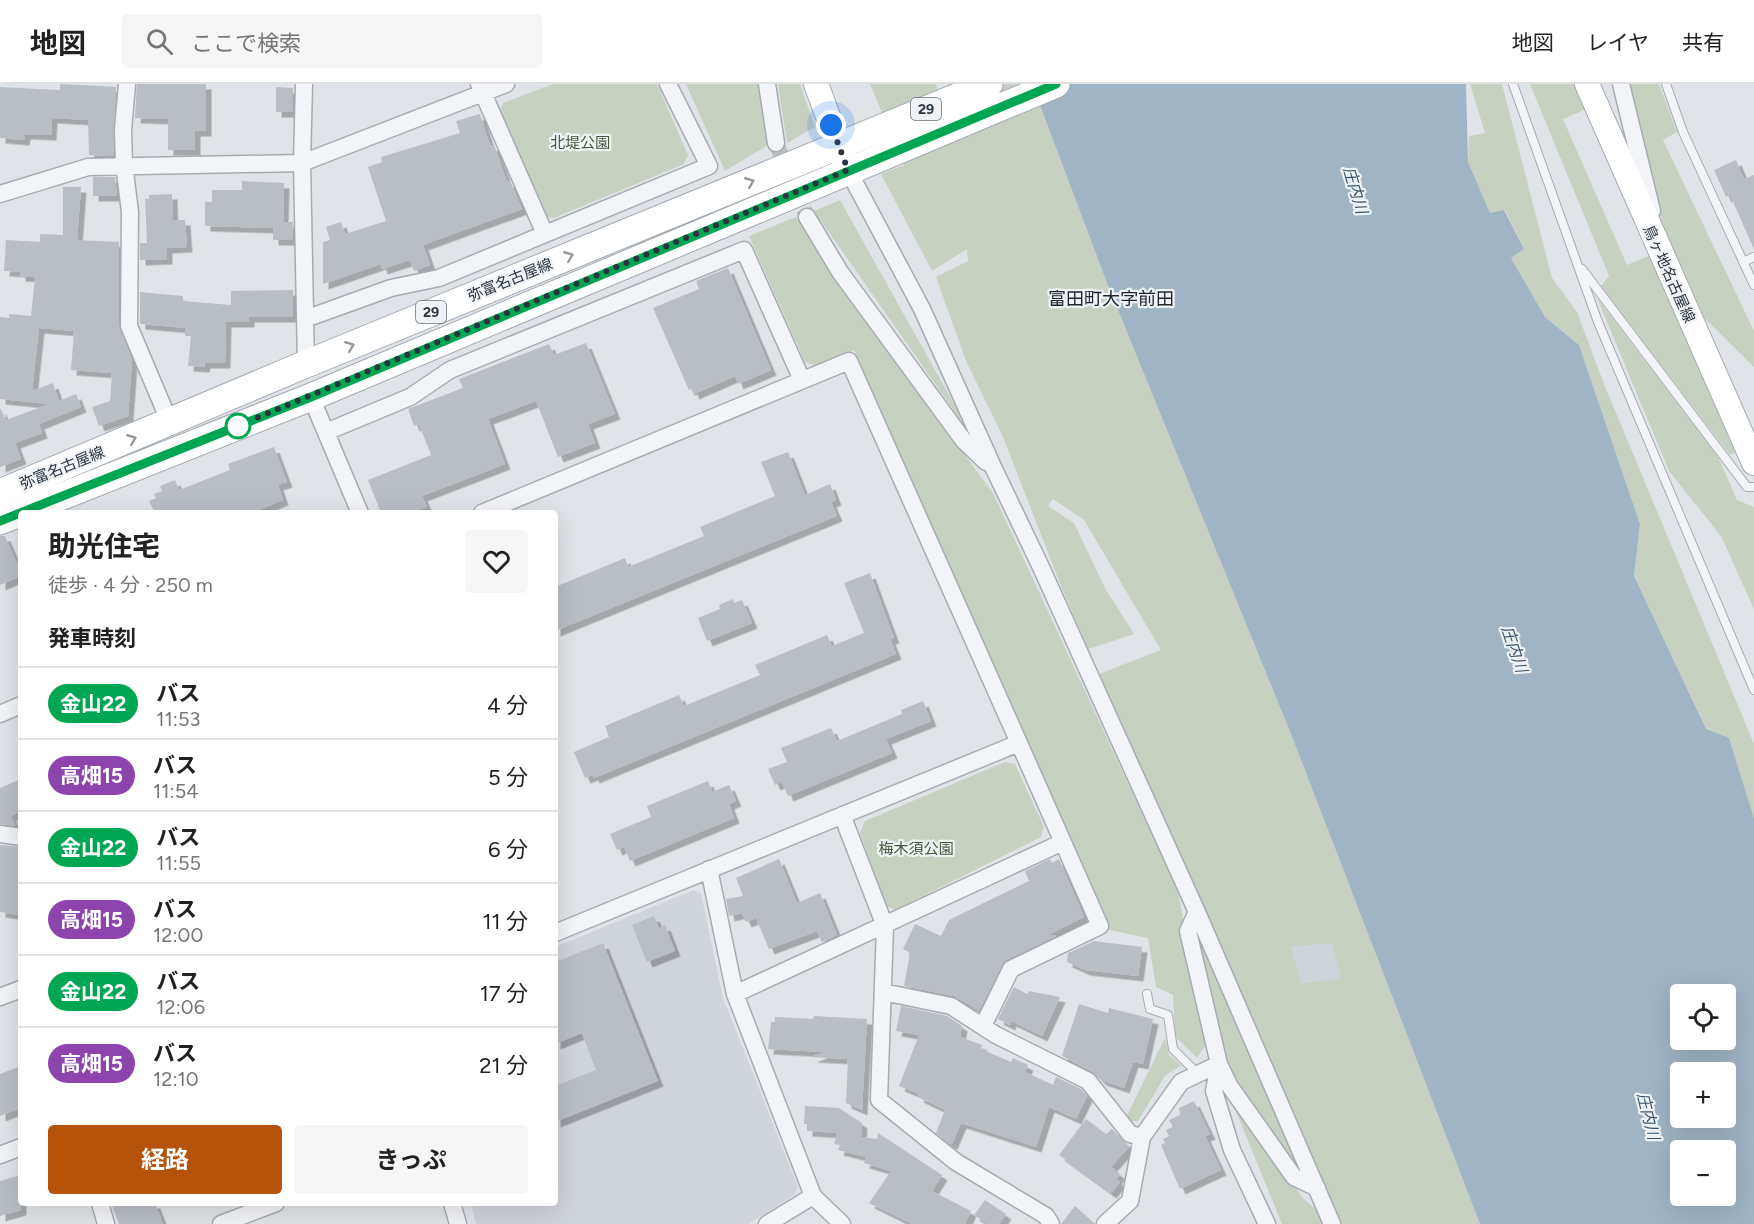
<!DOCTYPE html>
<html lang="ja">
<meta charset="utf-8">
<style>
:root{--surface:#fff;--page:#f6f6f6;--text:#222;--muted:#767676;--line:#e0e0e0;--accent:#b45309}
body{margin:0;font-family:Figtree,"Noto Sans JP",sans-serif;background:var(--page);color:var(--text);height:100vh;display:flex;flex-direction:column;font-size:22px;white-space:nowrap}
*{box-sizing:border-box;margin:0}
p{font-size:20px;color:var(--muted)}
.icon{flex:none;width:33px;height:33px;fill:none;stroke:currentColor;stroke-width:2;stroke-linecap:round;stroke-linejoin:round}
.map{position:relative;flex:1;overflow:hidden}
.drawer{position:absolute;left:18px;top:426px;width:540px;height:696px;display:flex;flex-direction:column;background:var(--surface);border-radius:6px;box-shadow:0 6px 24px #0002}
.drawer>*{flex:none}
.badge{padding:0 12px;border-radius:20px;font-size:21px;line-height:39px}
.controls{position:absolute;left:1670px;top:900px;display:grid;gap:12px}
.controls a{display:grid;place-items:center;width:66px;height:66px;border-radius:6px;background:var(--surface);box-shadow:0 6px 24px #0002;font-size:30px}
.you{position:absolute;width:30px;height:30px;margin:-15px;border:4px solid #fff;border-radius:50%;background:#1a73e8;box-shadow:0 0 0 9px #1a73e833}
.map>.badge{position:absolute;translate:-50% -50%;box-shadow:0 0 0 3px #fff}
h2{padding:0 30px;font-size:22px;line-height:54px}
.round{display:grid;place-items:center;flex:none;width:63px;height:63px;border-radius:6px;background:var(--page)}
.summary{display:flex;align-items:center;justify-content:space-between;height:102px;padding:0 30px}
h1{font-size:28px;font-weight:700;line-height:45px}
.button{display:flex;gap:12px;margin-top:auto;padding:12px 30px}
.button a{flex:1;height:69px;border-radius:6px;background:var(--accent);color:#fff;font-size:24px;font-weight:700;line-height:69px;text-align:center}
.button a+a{background:var(--page);color:var(--text)}
ul{padding:0;list-style:none}
li{display:flex;align-items:center;gap:18px;height:72px;padding:0 30px;border-top:2px solid var(--line)}
li div{flex:1}
li b{display:block;font-size:22px}
li em{font-style:normal}
li .badge{min-width:66px;font-weight:700;text-align:center}
header{display:flex;align-items:center;gap:36px;box-sizing:border-box;height:84px;padding:0 30px;background:var(--surface);border-bottom:2px solid var(--line)}
header strong{font-size:28px}
nav{display:flex;gap:33px;margin-inline-start:auto;font-size:21px}
.search{width:420px;height:54px;background:var(--page);display:flex;align-items:center;gap:15px;box-sizing:border-box;padding:0 21px;border-radius:6px;color:var(--muted);font-size:22px}
.map>svg:first-child{display:block}
.built{fill:#cfd3da}
.green{fill:#c7d1c2;fill-rule:evenodd}
.water{fill:#9fb4c5;fill-rule:evenodd}
.building{fill:#b8bec4;filter:url(#shadow)}
.lines{fill:none;stroke-linecap:round;stroke-linejoin:round}
.street-tunnel{stroke:#bcc1c6;stroke-width:16;stroke-dasharray:16 8;stroke-linecap:butt}
.lane-casing{stroke:#a6abb2;stroke-width:10}
.street-casing{stroke:#a6abb2;stroke-width:19}
.secondary-casing{stroke:#a6abb2;stroke-width:26}
.primary-casing{stroke:#a1a9b3;stroke-width:29}
.lane{stroke:#f3f4f7;stroke-width:8}
.street{stroke:#f3f4f7;stroke-width:16}
.secondary{stroke:#fff;stroke-width:24}
.primary{stroke:#fff;stroke-width:27}
.oneway{stroke:#94999e}
.line-casing{stroke:#fff;stroke-width:14}
.line{stroke:#00a651;stroke-width:9}
.walk{stroke:#2a333e;stroke-width:6;stroke-dasharray:0 10.8}
.stop-dot{fill:#fff;stroke:#00a651;stroke-width:3}
.labels{text-anchor:middle;stroke-width:4.5;stroke-linejoin:round;paint-order:stroke}
.shield{fill:#f0f3f6;stroke:#656d75;stroke-width:1.5}
.shield-label{font-size:14px;font-weight:bold;fill:#2a333e}
.park-label{font-size:15px;fill:#415939;stroke:#f0f3f6}
.street-label{font-size:15px;fill:#2a333e;stroke:#f0f3f6}
.water-label{font-size:16px;font-style:italic;fill:#38556e;stroke:#f0f3f6}
.quarter-label{font-size:18px;fill:#1d242f;stroke:#f0f3f6}
</style>
<header>
<strong>地図</strong>
<div class="search"><svg class="icon" aria-label="search" viewBox="0 0 24 24"><circle cx="10" cy="10" r="6"/><path d="M15 15l6 6"/></svg>ここで検索</div>
<nav><a>地図</a><a>レイヤ</a><a>共有</a></nav>
</header>
<div class="map">
<svg width="1754" height="1140" viewBox="0 0 1754 1140">
<defs>
<filter id="shadow"><feDropShadow dx="5.5" dy="5.5" stdDeviation="0" flood-color="#0004"/></filter>
</defs>
<rect width="100%" height="100%" fill="#e0e4e8"/>
<path class="built" d="M694 806 701 810 723 914 798 1103 793 1112 748 1140H476L471 1119H555V863Z
M1332 859 1342 894 1301 901 1290 863Z"/>
<path class="green" d="M553 0H657L688 71 684 80 554 134 545 133 500 26 503 19Z
M686 0H758L768 61 725 87Z
M778 0H800L815 43 787 59Z
M870 0H936L954 60 963 24 948 0H1032L1107 199 1291 650 1480 1140H1340L1099 590 1161 566 1084 436 1053 415 1048 422 1074 439 1105 504 1134 550 1088 565 1059 497 1003 353 966 277 936 193 968 177 967 165 932 187 881 90 904 81ZM1332 859 1341 894 1301 900 1291 863Z
M1470 0H1502L1552 194 1577 228 1604 300 1754 660V735L1706 645 1634 492 1640 440 1579 261 1545 233 1511 174 1524 165 1505 126 1490 130 1468 78 1469 52 1485 49Z
M1530 0H1578L1586 25 1563 35 1627 181 1651 171 1735 369 1730 371 1601 202 1609 192Z
M1628 0H1659L1677 48 1663 56 1754 247V283L1692 222 1670 172Z
M840 116 973 354 814 127Z
M796 133 835 195 993 409 1178 807 1206 961 1197 974 1175 952 1173 911 1156 903 1148 854 1109 846 854 266 817 282 805 278 749 152Z
M1597 214 1718 373 1737 416 1754 423V525L1721 452 1669 387Z
M1005 678 1015 680 1044 743 1041 753 895 826 886 822 860 749 865 737Z
M1197 851 1301 1087 1223 976Z
M1165 954 1169 971 1181 981 1165 992 1138 1037H1130L1126 1033Z
M1224 998 1303 1114 1319 1128 1324 1140H1282Z"/>
<path class="water" d="M1032 0H1466L1468 78 1490 129 1504 126 1524 165 1511 174 1545 233 1579 261 1640 440 1634 492 1706 645 1729 654 1754 735V1140H1480L1291 650 1107 199ZM1680 910H1725V956H1680ZM1680 988H1725V1034H1680ZM1680 1066H1725V1112H1680Z"/>
<path class="building" d="M60 0 116 3 113 72 89 71 88 36 52 34 51 51 25 50 24 56 0 54V3L60 6Z
M137 0H206V47H195V66H168V35L135 34Z
M276 3 293 4V28H276Z
M480 30 490 62 494 61 507 98 510 97 522 125 423 161 430 181 414 187 410 176 382 185 381 180 323 200V158L330 156 326 143 341 138 345 150 386 137 368 83 382 78 381 73 460 49 456 37Z
M1736 76 1744 95 1754 91V165L1730 111 1726 113 1714 86Z
M93 93H115L117 112H93Z
M242 97 284 99 283 138H293L292 156H273V144L205 142V118H212V106H242Z
M63 103H81L77 156 119 158V242L132 276 128 332 99 342 92 323 110 317 112 289 71 286 74 247 39 244 32 307 53 299 59 317 76 310 81 323 39 340 42 349 15 359 21 375 0 383V324L6 336 49 320 0 315V233L9 234V230L31 232 35 193 20 192V188L4 187 6 156 40 158V150L63 151Z
M172 110 173 136H185L187 163 167 164V175L140 176V159H147L145 115H149V111Z
M728 184 771 286 738 300 735 292 694 310 692 305 689 306 653 224 699 205 696 197Z
M293 206V233H249V238H226L225 279H205L204 283 188 282 191 252H185L186 244 140 240V208L183 212V217L231 221V207Z
M586 259 615 330 588 340 595 359 558 373 536 317 488 335 505 380 422 412 427 423 420 425 421 429H381L368 396 431 371 419 340 414 342 408 325 463 304 459 295 549 260 554 271Z
M274 363 287 398 278 401 283 416 251 429H155L149 417 156 414 154 410 162 407 160 402 175 396 179 406 230 386 228 380Z
M788 368 805 411 830 400 836 416 831 418 837 432 555 547V503L625 474 628 483 704 452 700 443 775 412 761 378Z
M0 452H5L21 489V492L0 501Z
M870 489 894 554 890 555 896 570 594 694 593 691 585 694 574 668 609 653 605 642 679 611 684 622 760 591 755 581 827 551 832 562 864 549 844 499Z
M733 515 734 519 742 516 752 539 707 557 698 534 720 525 719 521Z
M923 617 931 637 886 655 892 669 788 712 782 698 775 701 768 685 787 678 781 664 831 644 837 657 902 630 901 626Z
M21 695V727L11 732 15 742 0 740V704Z
M708 697 712 708 729 701 736 717 729 720 734 734 630 777 624 763 617 766 610 750 651 733 647 722Z
M0 761 21 763 19 831 0 828Z
M779 775 797 819 820 809 837 851 822 858 817 847 769 865 756 834 746 838 742 829 729 832 726 815 743 812 736 794Z
M1050 775 1052 779 1059 775 1084 833 1048 851 1056 852 1006 876 979 926 954 912 904 902 910 869 903 865 915 840 941 852 949 836 1029 797 1025 787Z
M654 832 659 844 665 841 675 867 647 878 632 841Z
M1094 857 1142 863 1138 892 1085 886 1067 878 1068 869Z
M603 859 658 997 555 1038V1002L596 986 582 949 555 960V878Z
M1014 903 1027 910 1029 907 1060 913 1042 952 1011 937 1010 941 998 935Z
M1079 920 1108 929 1109 924 1153 935 1143 980 1133 978 1124 1004 1101 996 1093 988 1062 972Z
M901 922 947 932 962 942 960 953 982 961 981 965 1011 978 1013 974 1028 981 1025 988 1053 1001 1056 993 1081 1005 1087 1012 1076 1035 1049 1023 1036 1063 961 1039 952 1060 949 1059 936 1049 945 1026 918 1013 919 1010 899 1002 919 951 896 947Z
M814 932 867 935 862 1026 846 1019 848 975 811 973 824 968 768 965 771 938H775V933L813 935Z
M21 982V1024L0 1032V990Z
M1194 1017 1210 1050 1205 1052 1221 1086 1180 1105 1161 1061 1165 1059 1163 1055 1169 1052 1166 1046 1173 1043 1169 1036 1180 1031 1179 1024Z
M805 1022 839 1024 862 1039 861 1053 877 1055 878 1049 942 1091 932 1107 971 1127 965 1140H912L869 1119 891 1087 864 1079 866 1073 838 1066 840 1061 834 1060 837 1049 807 1047V1040H804Z
M1086 1035 1106 1050 1112 1045 1129 1063 1111 1083 1120 1090 1116 1095 1120 1098 1111 1109 1059 1071Z
M21 1091V1126L0 1132V1097Z
M985 1116 1006 1130 999 1140H988L974 1131Z
M111 1119H155L163 1140H119Z
M1075 1122 1095 1140H1061Z"/>
<g class="lines">
<path class="street-tunnel" d="M776 59 807 133"/>
<defs>
<path id="lane" d="M1513 0 1598 238 1754 606
M1666 0 1683 48 1754 201
M1743 178 1754 173
M1582 185 1747 403H1754
M1147 910 1150 925 1168 931 1173 965 1198 990"/>
<path id="street" d="M127 0 123 46 124 80 130 128 129 242 170 339
M304 0 302 79 306 280
M479 0 545 150
M767 0 776 59
M1621 0 1652 127
M848 86 922 225 994 385 1040 481 1197 828 1332 1140
M0 110 88 83 302 79 506 0
M807 133 840 188 964 357 986 378
M305 235 391 204 439 194 709 82 668 0
M311 313 360 429
M326 348 410 313 450 286 744 166 802 296
M482 429 849 277 1019 659 555 849
M0 630 21 621
M842 731 885 842 879 1016 956 1078 1046 1132 1051 1140
M0 750 21 753
M709 785 735 910 813 1112 842 1140
M1197 828 1188 847 1219 980 1214 1007 1232 1066 1267 1140
M883 908 951 922 996 951 1088 997 1130 1050 1142 1053
M735 910 1063 758
M0 913 21 905
M983 942 1011 885 1100 842 1019 659
M0 1071 21 1063
M100 1119 106 1140
M452 1119 458 1140
M221 1140 276 1119
M767 1140 813 1112
M1105 1140 1130 1117 1142 1053 1181 998 1219 980 1229 1001 1294 1093 1317 1104"/>
<path id="secondary" d="M816 0 845 78
M1587 0 1754 379"/>
<path id="primary" d="M0 409 306 280 989 0
M0 437 311 313 1056 0"/>
</defs>
<use href="#lane" class="lane-casing"/>
<use href="#street" class="street-casing"/>
<use href="#secondary" class="secondary-casing"/>
<use href="#primary" class="primary-casing"/>
<use href="#lane" class="lane"/>
<use href="#street" class="street"/>
<use href="#secondary" class="secondary"/>
<use href="#primary" class="primary"/>
</g>
<defs><path id="oneway-chevron" d="M-2-3.5L2.5 0L-2 3.5" fill="none" stroke-width="1.6" stroke-linecap="round" stroke-linejoin="round" transform="scale(1.5)"/></defs>
<g class="oneway">
<use href="#oneway-chevron" transform="translate(750 98) rotate(-22)"/>
<use href="#oneway-chevron" transform="translate(569 172) rotate(-22)"/>
<use href="#oneway-chevron" transform="translate(350 262) rotate(-22)"/>
<use href="#oneway-chevron" transform="translate(132 355) rotate(-22)"/>
</g>
<g class="lines">
<defs>
<path id="line" d="M0 437 311 313 1056 0"/>
</defs>
<use href="#line" class="line-casing"/>
<use href="#line" class="line"/>
<path class="walk" d="M238 342 228 346 848 86 831 41"/>
</g>
<circle class="stop-dot" cx="238" cy="342" r="12"/>
<g class="labels">
<g class="shield">
<rect x="911" y="14" width="30" height="22" rx="4.5"/>
<rect x="416" y="217" width="30" height="22" rx="4.5"/>
</g>
<g class="shield-label">
<text x="926" y="30">29</text>
<text x="431" y="233">29</text>
</g>
<g class="park-label">
<text x="580" y="64">北堤公園</text>
<text x="916" y="770">梅木須公園</text>
</g>
<g class="street-label">
<text transform="translate(1669 190) rotate(66)" y="5">鳥ヶ地名古屋線</text>
<text transform="translate(510 196) rotate(-22)" y="5">弥富名古屋線</text>
<text transform="translate(62 384) rotate(-22)" y="5">弥富名古屋線</text>
</g>
<g class="water-label">
<text transform="translate(1356 106) rotate(73)" y="6">庄内川</text>
<text transform="translate(1515 565) rotate(71)" y="6">庄内川</text>
<text transform="translate(1649 1032) rotate(76)" y="6">庄内川</text>
</g>
<g class="quarter-label">
<text x="1111" y="221">富田町大字前田</text>
</g>
</g>
</svg>
<div class="controls">
<a><svg class="icon" aria-label="locate" viewBox="0 0 24 24"><circle cx="12" cy="12" r="6"/><path d="M12 2v4M12 18v4M2 12h4M18 12h4"/></svg></a>
<a>+</a>
<a>−</a>
</div>
<div class="you" style="left:831px;top:41px"></div>
<section class="drawer">
<div class="summary"><div><h1>助光住宅</h1><p>徒歩 · 4 分 · 250 m</p></div><a class="round"><svg class="icon" aria-label="heart" viewBox="0 0 24 24"><path d="M12 20l-8-8c-3-5 5-10 8-4 3-6 11-1 8 4z"/></svg></a></div>
<h2>発車時刻</h2>
<ul>
<li><span class="badge" style="background:#00a651;color:#fff">金山22</span><div><b>バス</b><p>11:53</p></div><em>4 分</em></li>
<li><span class="badge" style="background:#8e44ad;color:#fff">高畑15</span><div><b>バス</b><p>11:54</p></div><em>5 分</em></li>
<li><span class="badge" style="background:#00a651;color:#fff">金山22</span><div><b>バス</b><p>11:55</p></div><em>6 分</em></li>
<li><span class="badge" style="background:#8e44ad;color:#fff">高畑15</span><div><b>バス</b><p>12:00</p></div><em>11 分</em></li>
<li><span class="badge" style="background:#00a651;color:#fff">金山22</span><div><b>バス</b><p>12:06</p></div><em>17 分</em></li>
<li><span class="badge" style="background:#8e44ad;color:#fff">高畑15</span><div><b>バス</b><p>12:10</p></div><em>21 分</em></li>
</ul>
<div class="button"><a>経路</a><a>きっぷ</a></div>
</section>
</div>
